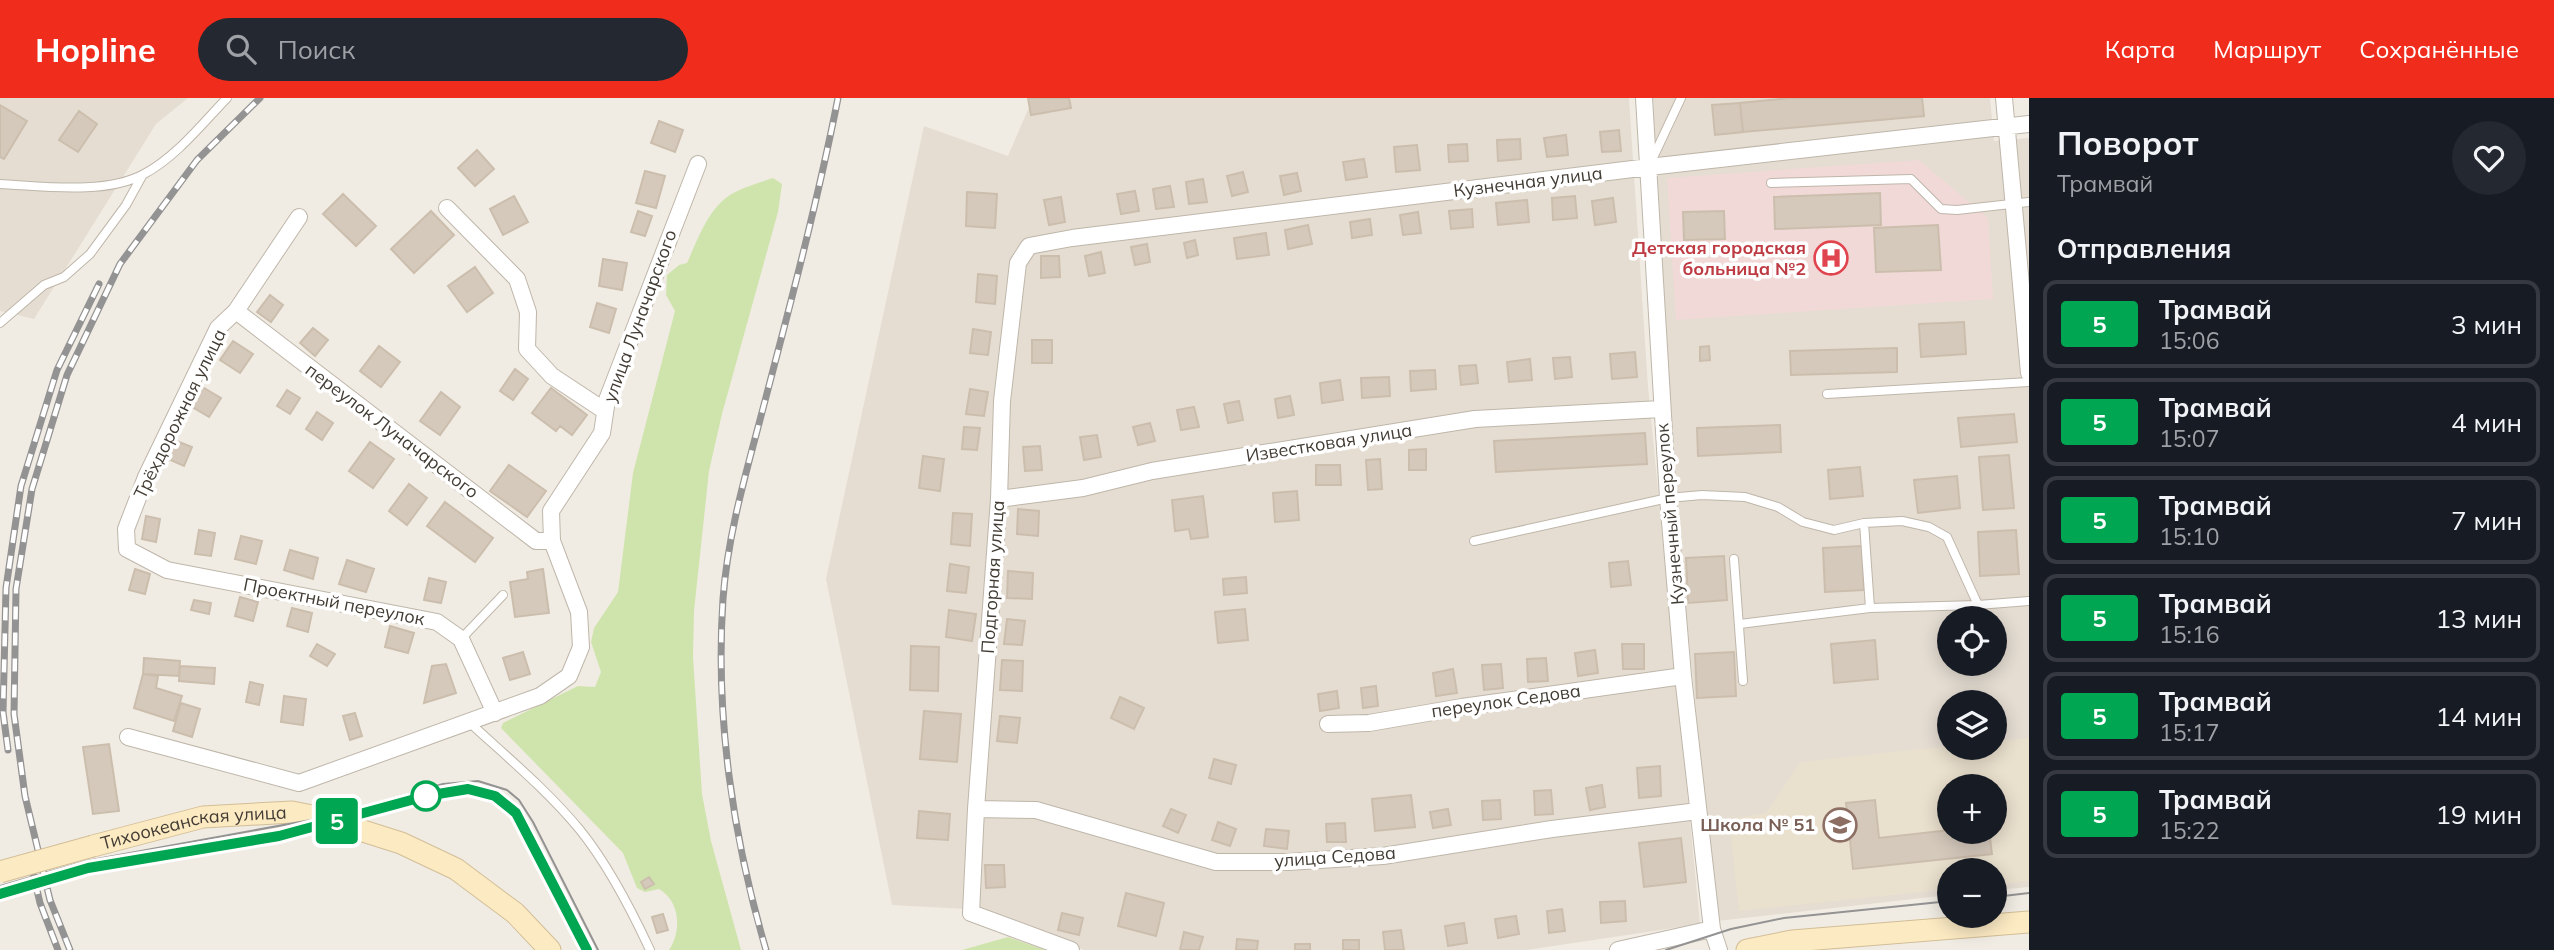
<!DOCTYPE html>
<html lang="ru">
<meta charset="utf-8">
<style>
:root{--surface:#171b24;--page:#242831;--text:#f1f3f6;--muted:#9ea1a6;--line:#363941;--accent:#f02c1c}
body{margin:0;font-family:Mulish,sans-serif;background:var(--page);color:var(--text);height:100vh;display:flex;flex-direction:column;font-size:26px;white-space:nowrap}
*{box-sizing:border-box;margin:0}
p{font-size:23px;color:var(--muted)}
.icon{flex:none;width:38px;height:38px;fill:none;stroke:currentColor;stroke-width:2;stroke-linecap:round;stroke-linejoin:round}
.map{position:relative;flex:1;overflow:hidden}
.panel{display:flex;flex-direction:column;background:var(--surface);width:525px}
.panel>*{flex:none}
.badge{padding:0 14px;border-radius:5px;font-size:24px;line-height:46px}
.tools{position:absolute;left:1937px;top:508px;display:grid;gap:14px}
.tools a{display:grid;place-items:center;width:70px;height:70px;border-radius:50%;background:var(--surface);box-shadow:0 4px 18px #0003;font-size:35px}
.map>.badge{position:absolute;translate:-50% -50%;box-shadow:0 0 0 4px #fff}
h2{padding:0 28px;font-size:26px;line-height:63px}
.round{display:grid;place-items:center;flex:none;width:74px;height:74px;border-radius:37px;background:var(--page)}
.head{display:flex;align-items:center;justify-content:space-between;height:119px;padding:0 28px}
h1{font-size:33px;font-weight:700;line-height:52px}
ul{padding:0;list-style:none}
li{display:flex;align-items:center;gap:21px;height:88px;margin:0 14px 10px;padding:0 14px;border:4px solid var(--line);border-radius:14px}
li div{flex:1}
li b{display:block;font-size:26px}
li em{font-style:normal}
li .badge{min-width:77px;font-weight:700;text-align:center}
header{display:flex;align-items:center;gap:42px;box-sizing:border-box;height:98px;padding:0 35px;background:var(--accent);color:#fff}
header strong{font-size:33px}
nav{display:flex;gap:38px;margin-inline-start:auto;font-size:24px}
.search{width:490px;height:63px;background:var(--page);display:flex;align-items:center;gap:18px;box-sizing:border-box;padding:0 24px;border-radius:38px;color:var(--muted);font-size:26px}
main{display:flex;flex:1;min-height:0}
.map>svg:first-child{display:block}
.residential{fill:#e5ddd2;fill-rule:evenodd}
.education{fill:#eae0ce;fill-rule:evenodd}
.medical{fill:#f1d9d7}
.green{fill:#cfe4ad}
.building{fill:#d5c9bc;stroke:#ccbead;stroke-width:2}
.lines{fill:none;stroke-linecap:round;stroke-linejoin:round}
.service-casing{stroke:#bfb6aa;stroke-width:10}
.minor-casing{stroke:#bfb6aa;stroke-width:18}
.secondary-casing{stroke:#d2be97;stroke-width:23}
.service{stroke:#fff;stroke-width:8}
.minor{stroke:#fff;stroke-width:16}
.secondary{stroke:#fceac3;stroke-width:21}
.tram{stroke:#939393;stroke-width:2}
.rail-casing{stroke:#939393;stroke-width:7}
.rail{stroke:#fff;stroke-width:4.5;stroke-dasharray:13;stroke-linecap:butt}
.secondary-bridge-casing{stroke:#d2be97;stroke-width:23;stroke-linecap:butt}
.secondary-bridge{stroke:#fceac3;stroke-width:21}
.line-casing{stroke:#fff;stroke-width:16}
.line{stroke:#00a651;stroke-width:10}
.stop-dot{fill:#fff;stroke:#00a651;stroke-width:3.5}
.labels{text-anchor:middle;stroke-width:7;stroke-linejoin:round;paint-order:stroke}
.street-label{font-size:18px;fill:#423c34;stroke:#fff}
.health-label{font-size:18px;font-weight:bold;fill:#be3a42;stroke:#fff;text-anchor:end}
.education-label{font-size:18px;font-weight:bold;fill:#785e54;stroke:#fff;text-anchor:end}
</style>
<header>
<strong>Hopline</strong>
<div class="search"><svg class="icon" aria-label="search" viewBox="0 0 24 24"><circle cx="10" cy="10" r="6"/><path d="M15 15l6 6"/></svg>Поиск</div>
<nav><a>Карта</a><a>Маршрут</a><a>Сохранённые</a></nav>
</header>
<main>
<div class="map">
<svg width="2029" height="852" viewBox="0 0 2029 852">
<rect width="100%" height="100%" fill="#f1ece3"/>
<path class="residential" d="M0 0H188L156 26 34 221 0 213Z
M1033 0H1629L1648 289 1700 826 1527 852H1084L985 812 892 807 826 481 924 28 1008 58Z
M1653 0H1990L1994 43 2029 40V789L1995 792V772H1950L1949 797 1717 823 1674 392ZM1950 520H1995V565H1950ZM1950 604H1995V649H1950ZM1950 688H1995V733H1950Z"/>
<path class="education" d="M2029 640V783L1995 787V772H1950L1949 791 1739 813 1729 721 1766 715 1800 664 1949 648 1995 649V643ZM1950 688H1995V733H1950Z"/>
<path class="medical" d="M1919 62 1988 120 1993 201 1676 222 1667 80Z"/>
<path class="green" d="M773 80 782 86 778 114 722 316 709 373 694 513 693 559 702 696 711 743 741 852H669C682 833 680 803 659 791L645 794 637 790 623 755 501 630 503 625 578 588 595 589 601 574 591 544 594 530 618 494 633 375 675 213 666 197 667 177 679 167 687 165C697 143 707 114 727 99 740 90 759 85 773 80Z
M1008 839 1045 852H962Z"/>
<path class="building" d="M1028 0H1069L1071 10 1031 17Z
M1790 0H1922L1924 18 1743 34 1740 5Z
M1740 5 1743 34 1715 37 1712 7Z
M0 7 27 23 4 61 0 59Z
M79 13 97 26 78 54 59 42Z
M659 23 683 32 675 54 651 45Z
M1619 32 1621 53 1602 54 1600 34Z
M1566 37 1568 57 1547 59 1544 40Z
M1520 41 1521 61 1498 63 1497 42Z
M1467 46 1468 63 1449 64 1448 47Z
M1417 47 1420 72 1396 74 1394 49Z
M477 52 494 71 475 88 458 70Z
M1364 61 1367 79 1346 82 1343 64Z
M645 73 665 78 656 110 636 105Z
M1243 74 1248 94 1232 98 1227 78Z
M1297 75 1301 93 1284 97 1280 78Z
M1203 81 1207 104 1189 106 1186 84Z
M1170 88 1174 109 1156 111 1153 91Z
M1135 93 1139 113 1121 116 1117 96Z
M967 94 997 96 995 130 966 128Z
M1880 95 1881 127 1775 131 1774 99Z
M343 96 376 128 356 148 323 116Z
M514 98 528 124 503 137 490 111Z
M1575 98 1577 120 1553 122 1552 100Z
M1061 99 1065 124 1049 127 1044 102Z
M1613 100 1616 124 1595 127 1592 103Z
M1527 102 1529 124 1498 127 1496 105Z
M1472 111 1473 129 1451 131 1449 113Z
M431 113 454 137 414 175 391 151Z
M638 113 652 118 645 138 631 134Z
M1724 113 1725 141 1684 142 1683 114Z
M1418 114 1421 135 1403 137 1400 117Z
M1370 121 1372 137 1352 140 1350 124Z
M1308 127 1312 146 1288 151 1285 132Z
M1938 127 1941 172 1876 174 1874 130Z
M1266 135 1269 157 1237 161 1234 140Z
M1195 142 1198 157 1187 160 1184 145Z
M1147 146 1150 164 1135 167 1131 149Z
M1101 154 1105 175 1089 178 1085 158Z
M1041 158H1059L1060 179 1041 180Z
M603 161 627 165 622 192 599 188Z
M475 169 493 195 467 214 448 188Z
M978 176 997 178 995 206 976 204Z
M270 197 283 207 271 224 257 214Z
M597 205 616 211 609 235 590 229Z
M1964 224 1966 256 1921 259 1919 226Z
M313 230 328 242 315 258 300 245Z
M973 231 991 234 988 257 970 255Z
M1032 242H1052V265H1032Z
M233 243 253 256 240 275 220 262Z
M379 248 400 264 381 289 360 273Z
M1709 248 1710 262 1700 263V249Z
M1897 250V274L1791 277 1790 253Z
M1635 254 1637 279 1612 281 1610 256Z
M1570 259 1572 279 1555 281 1553 260Z
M1530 261 1532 282 1509 284 1507 264Z
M1476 267 1478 285 1461 287 1459 268Z
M515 271 528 281 513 302 500 293Z
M1435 272 1436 291 1411 293 1410 273Z
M1389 279 1390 298 1362 300 1361 280Z
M1340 282 1343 302 1322 305 1320 285Z
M199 287 221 300 209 319 187 306Z
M551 290 587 317 572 337 560 328 556 333 532 315Z
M970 291 988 294 984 318 966 316Z
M287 292 300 300 290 316 277 308Z
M441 294 460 309 440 337 420 323Z
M1290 298 1294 317 1278 320 1275 301Z
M1239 303 1243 322 1228 325 1224 306Z
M1194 309 1199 329 1181 332 1177 312Z
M317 314 333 325 322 342 306 331Z
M2014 316 2017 344 1961 349 1958 320Z
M1150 325 1155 343 1138 347 1133 329Z
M1780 327 1781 354 1698 358 1697 330Z
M964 329 980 330 977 352 962 351Z
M1645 335 1647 366 1496 374 1494 343Z
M1097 337 1101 359 1084 362 1080 339Z
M174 342 192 349 184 368 166 360Z
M370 344 394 361 373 390 349 373Z
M1040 348 1042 372 1025 373 1023 349Z
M1426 351V372H1409V352Z
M2009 357 2014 410 1983 412 1979 359Z
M923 358 944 361 940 393 919 390Z
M1380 361 1382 391 1368 392 1366 362Z
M509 367 546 393 527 419 490 393Z
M1316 367H1340L1341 387H1316Z
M1860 369 1863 398 1830 401 1828 372Z
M1957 378 1960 410 1918 415 1914 382Z
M409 386 427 400 407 427 389 413Z
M1297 393 1299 422 1275 424 1273 395Z
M1203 398 1208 439 1191 441 1189 431 1175 433 1172 402Z
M445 404 493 440 475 464 427 428Z
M1018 411 1039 413 1038 438 1017 436Z
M953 415 972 416 970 448 951 446Z
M146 418 160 421 156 444 142 441Z
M199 432 215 435 211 458 195 456Z
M2016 432 2019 476 1980 478 1978 434Z
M241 438 262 443 256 466 235 461Z
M1862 448 1864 492 1825 494 1823 450Z
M290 452 318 460 313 481 284 472Z
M1724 458 1727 502 1688 505 1686 460Z
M347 462 374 471 366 494 339 486Z
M1628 463 1631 487 1611 489 1609 465Z
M950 466 969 469 966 495 947 493Z
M135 471 150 476 145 496 129 492Z
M543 471 549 515 515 519 510 484 528 481 527 474Z
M1008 473 1033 475 1032 501 1007 500Z
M1246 479 1247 495 1224 497 1223 481Z
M429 480 446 484 441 505 424 502Z
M240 499 258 504 253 523 235 518Z
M194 502 211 505 209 516 191 512Z
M292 510 312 515 308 534 287 528Z
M1245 511 1248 542 1218 545 1215 514Z
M949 512 976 516 972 543 946 539Z
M1007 521 1025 523 1022 547 1004 546Z
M390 528 414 535 408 555 385 549Z
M1875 542 1878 581 1834 585 1831 546Z
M317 546 335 556 327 568 310 558Z
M1622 546H1644V571H1623Z
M911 548 939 549 938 593 910 592Z
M1595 552 1598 575 1578 578 1575 555Z
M523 554 530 576 510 582 503 560Z
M1734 554 1736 598 1697 600 1695 556Z
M144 560 180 563 179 578 143 576Z
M1546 560 1548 583 1528 584 1527 561Z
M1002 562 1023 563 1022 593 1000 592Z
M446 566 456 595 424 605 432 568Z
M1501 566 1503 590 1484 592 1482 567Z
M180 568 215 570 214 586 179 583Z
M1453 571 1457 595 1436 598 1433 575Z
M143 576 158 578 156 590 182 598 174 623 134 610Z
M250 584 263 587 259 607 246 604Z
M1376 588 1378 608 1363 610 1361 590Z
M1337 593 1339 610 1320 613 1318 596Z
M284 598 306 601 303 627 281 624Z
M1120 599 1144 610 1134 631 1111 620Z
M181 605 200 611 192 639 173 633Z
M924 613 961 616 957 664 920 661Z
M355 615 362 638 350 642 343 618Z
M1000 618 1020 620 1017 645 997 643Z
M109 646 119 713 93 716 83 649Z
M1214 661 1236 667 1231 686 1209 680Z
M1660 668 1661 698 1639 700 1637 670Z
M1602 687 1605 709 1590 712 1586 690Z
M1551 692 1553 716 1535 717 1534 693Z
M1411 697 1415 729 1375 733 1372 701Z
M1500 702 1501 721 1483 722 1482 703Z
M1875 702 1879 740 1950 732 1989 733 1992 756 1853 771 1846 705Z
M1171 711 1186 717 1178 735 1163 728Z
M1448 711 1451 727 1433 730 1430 714Z
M919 713 950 716 948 742 917 740Z
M1218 724 1236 731 1230 748 1212 742Z
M1345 725 1346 744H1327L1326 726Z
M1266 731 1289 733 1287 751 1264 748Z
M1681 740 1686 784 1644 789 1639 745Z
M985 767H1004L1005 789 986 790Z
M649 779 654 786 645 791 641 784Z
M1126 795 1164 805 1156 838 1118 828Z
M1625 803 1626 823 1601 825 1600 804Z
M1562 811 1565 833 1549 835 1547 813Z
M1062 815 1083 820 1079 837 1058 832Z
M663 816 668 832 657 835 652 819Z
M1516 818 1519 836 1498 840 1495 821Z
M1464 825 1467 845 1448 848 1445 828Z
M1401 832 1404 852H1385L1383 834Z
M1184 834 1203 839 1199 852H1180Z
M1237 841 1258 843 1257 852H1236Z
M1343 842H1359V852H1343Z
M1295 846H1310V852H1295Z"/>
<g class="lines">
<defs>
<path id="service" d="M1651 64 1681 0
M1771 85 1911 81 1941 111 1957 112 2029 104
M0 86C42 88 106 97 144 76 176 59 202 26 227 0
M0 225 44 187 64 179 90 156 126 107 142 78
M1827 296 2029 284
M1864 425 1870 510
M1474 443 1668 400 1702 397 1745 399 1778 409 1803 424 1834 432 1864 425 1902 423 1929 429 1947 439 1978 507
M1734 461 1743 583
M1740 526 1870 510 1978 507 2029 503
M461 541 503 497
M469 624C507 659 547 692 580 732 609 768 631 811 650 852"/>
<path id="minor" d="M1644 0 1668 400 1683 578 1712 831 1719 852
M2004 0 2029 275
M447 110 517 181 528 214 527 251 552 278 605 313
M299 119 236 213 218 230 146 379 126 431 127 451 167 472 437 524 461 541 495 615
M236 213 536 443H552
M999 401 1083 390 1152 373 1475 321 1661 311
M1328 626 1369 625 1462 609 1683 578
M128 639 299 685 540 598 569 578 581 549 579 514 552 443 551 413 602 335 607 302 698 66
M976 711 1036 712 1216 764H1288L1383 758 1552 731 1698 713
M1071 852 971 815 976 711 999 401 1002 303 1018 165 1029 148 1072 140 1649 69 2029 26
M1618 852 1712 831"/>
<g id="secondary">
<path id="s1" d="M93 748 203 719 292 714 322 720 401 745 456 771 515 815 550 852"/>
<path d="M1747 852 1792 843 2029 824"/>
</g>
</defs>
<use href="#service" class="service-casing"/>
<use href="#minor" class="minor-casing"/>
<use href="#secondary" class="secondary-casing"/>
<use href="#service" class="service"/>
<use href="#minor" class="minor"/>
<use href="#secondary" class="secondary"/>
<path class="tram" d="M481 693C502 700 514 711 524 730
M0 788 86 763 322 720 443 686 478 683 507 692 519 702 533 724 598 852
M1995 799 2029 795
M1666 852 1731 831 1784 820 1950 803"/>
<defs>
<path id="rail" d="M8 652 3 614 6 490 21 388 57 272 99 186
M29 758 40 805 58 852
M70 852 50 802 25 698 14 616 16 491 32 391 67 277 120 166 197 62 260 0
M766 852C733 740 715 618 723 501 728 432 749 365 766 299 792 200 818 101 838 0"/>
</defs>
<use href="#rail" class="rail-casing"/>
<use href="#rail" class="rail"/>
<defs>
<path id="secondary-bridge" d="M0 774 93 748"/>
</defs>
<use href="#secondary-bridge" class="secondary-bridge-casing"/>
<use href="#secondary-bridge" class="secondary-bridge"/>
</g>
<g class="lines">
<defs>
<path id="line" d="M0 796 88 770 279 738 426 698 468 691 495 698 516 715 587 852"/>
</defs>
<use href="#line" class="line-casing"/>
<use href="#line" class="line"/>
</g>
<defs>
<symbol id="hospital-ring" viewBox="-11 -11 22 22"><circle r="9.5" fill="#fff" stroke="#e0444e" stroke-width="1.5"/><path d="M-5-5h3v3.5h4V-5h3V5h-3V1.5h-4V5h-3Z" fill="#e0444e"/></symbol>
<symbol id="school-ring" viewBox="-11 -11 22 22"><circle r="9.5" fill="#fff" stroke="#8d6e63" stroke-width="1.5"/><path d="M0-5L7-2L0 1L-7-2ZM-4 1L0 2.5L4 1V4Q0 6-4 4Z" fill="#8d6e63"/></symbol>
</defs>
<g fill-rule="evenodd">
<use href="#hospital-ring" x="1812" y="141" width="38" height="38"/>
<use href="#school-ring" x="1821" y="708" width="38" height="38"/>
</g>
<circle class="stop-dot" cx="426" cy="698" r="14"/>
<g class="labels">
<g class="street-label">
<text transform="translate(1528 84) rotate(-7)" y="6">Кузнечная улица</text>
<text transform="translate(640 218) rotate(-70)" y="6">улица Луначарского</text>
<text transform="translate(180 316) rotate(-64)" y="6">Трёхдорожная улица</text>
<text transform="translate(392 333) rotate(37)" y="6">переулок Луначарского</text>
<text transform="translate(1329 345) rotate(-9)" y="6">Известковая улица</text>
<text transform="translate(1670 416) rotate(-95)" y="6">Кузнечный переулок</text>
<text transform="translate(993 479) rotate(-86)" y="6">Подгорная улица</text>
<text transform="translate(334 504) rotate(11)" y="6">Проектный переулок</text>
<text transform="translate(1506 603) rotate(-8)" y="6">переулок Седова</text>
<text dy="6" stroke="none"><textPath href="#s1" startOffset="103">Тихоокеанская улица</textPath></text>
<text transform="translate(1335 759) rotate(-4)" y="6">улица Седова</text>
</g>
<g class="health-label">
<text x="1806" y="156">Детская городская<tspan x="1806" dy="21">больница №2</tspan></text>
</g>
<g class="education-label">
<text x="1815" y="733">Школа № 51</text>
</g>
</g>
</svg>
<div class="tools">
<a><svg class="icon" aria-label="locate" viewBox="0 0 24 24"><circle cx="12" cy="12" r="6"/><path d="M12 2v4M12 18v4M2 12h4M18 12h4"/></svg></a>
<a><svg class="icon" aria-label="layers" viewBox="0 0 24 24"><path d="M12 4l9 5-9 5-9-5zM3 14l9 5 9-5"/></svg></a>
<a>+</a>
<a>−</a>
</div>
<b class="badge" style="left:337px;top:723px;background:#00a651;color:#fff">5</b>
</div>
<section class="panel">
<div class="head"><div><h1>Поворот</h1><p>Трамвай</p></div><a class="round"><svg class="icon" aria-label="heart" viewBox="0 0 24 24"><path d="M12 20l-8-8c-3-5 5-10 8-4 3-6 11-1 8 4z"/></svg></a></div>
<h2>Отправления</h2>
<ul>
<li><span class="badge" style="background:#00a651;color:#fff">5</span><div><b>Трамвай</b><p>15:06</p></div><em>3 мин</em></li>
<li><span class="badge" style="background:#00a651;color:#fff">5</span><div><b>Трамвай</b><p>15:07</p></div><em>4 мин</em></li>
<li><span class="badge" style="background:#00a651;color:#fff">5</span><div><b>Трамвай</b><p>15:10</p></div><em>7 мин</em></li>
<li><span class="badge" style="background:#00a651;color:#fff">5</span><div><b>Трамвай</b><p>15:16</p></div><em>13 мин</em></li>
<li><span class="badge" style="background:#00a651;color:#fff">5</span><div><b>Трамвай</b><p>15:17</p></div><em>14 мин</em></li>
<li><span class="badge" style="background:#00a651;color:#fff">5</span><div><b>Трамвай</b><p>15:22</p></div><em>19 мин</em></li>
</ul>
</section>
</main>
